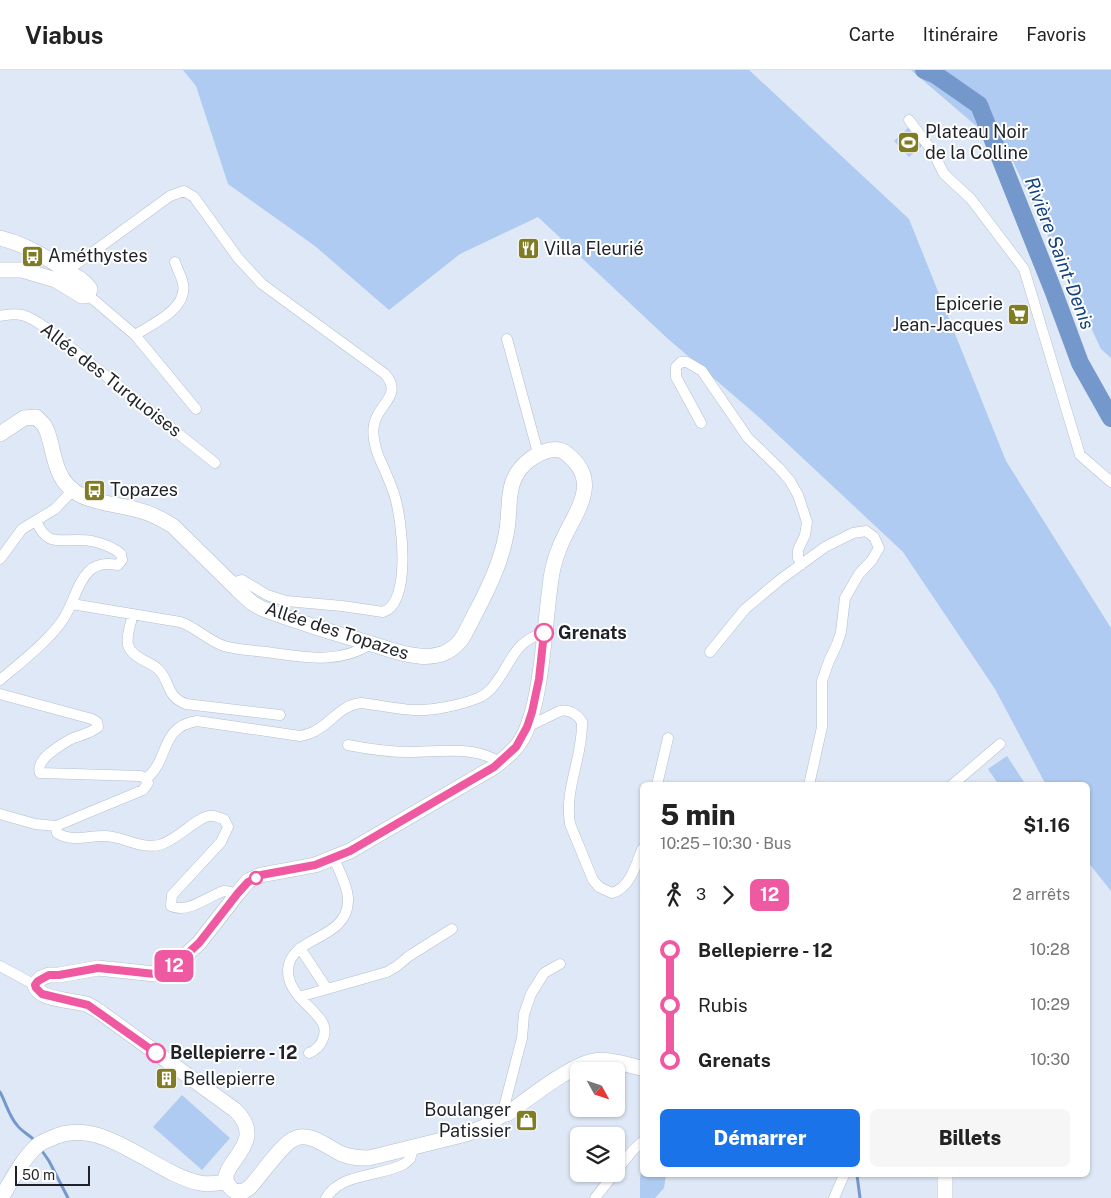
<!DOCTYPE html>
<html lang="fr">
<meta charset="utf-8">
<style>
:root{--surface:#fff;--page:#f6f6f6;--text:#222;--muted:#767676;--line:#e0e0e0;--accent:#1a73e8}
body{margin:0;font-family:"Public Sans",sans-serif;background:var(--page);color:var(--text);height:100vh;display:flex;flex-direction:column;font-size:19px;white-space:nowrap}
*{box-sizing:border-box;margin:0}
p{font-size:16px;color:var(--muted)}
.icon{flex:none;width:28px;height:28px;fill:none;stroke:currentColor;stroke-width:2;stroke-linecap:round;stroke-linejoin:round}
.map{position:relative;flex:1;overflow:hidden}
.details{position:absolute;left:640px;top:712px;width:450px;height:395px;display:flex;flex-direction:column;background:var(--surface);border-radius:8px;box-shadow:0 1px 4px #0004}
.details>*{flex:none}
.badge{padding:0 10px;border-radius:8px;font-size:18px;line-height:32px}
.needle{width:32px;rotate:130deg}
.buttons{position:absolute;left:570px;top:992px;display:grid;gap:10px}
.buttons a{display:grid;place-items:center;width:55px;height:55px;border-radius:8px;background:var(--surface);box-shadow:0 1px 4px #0004;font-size:25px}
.scale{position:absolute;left:15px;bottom:12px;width:75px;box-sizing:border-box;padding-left:5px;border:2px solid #1f2228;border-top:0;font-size:14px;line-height:18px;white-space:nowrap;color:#1f2228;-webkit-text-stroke:4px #fff;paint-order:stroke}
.map>.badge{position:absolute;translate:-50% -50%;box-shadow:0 0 0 2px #fff}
.legs{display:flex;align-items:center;gap:8px;height:55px;padding:0 20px;font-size:16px}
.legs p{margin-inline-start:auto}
.summary{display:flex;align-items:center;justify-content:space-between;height:85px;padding:0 20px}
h1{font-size:28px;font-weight:800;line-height:38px}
.button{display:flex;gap:10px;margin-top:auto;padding:10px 20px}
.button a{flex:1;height:58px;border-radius:8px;background:var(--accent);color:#fff;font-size:20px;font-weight:800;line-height:58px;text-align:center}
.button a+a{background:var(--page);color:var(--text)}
ul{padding:0 20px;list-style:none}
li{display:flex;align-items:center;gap:18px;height:55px;font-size:19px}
li i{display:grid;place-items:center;width:8px;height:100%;margin:0 6px;background:currentColor}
li i::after{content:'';width:12px;height:12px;margin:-6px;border:4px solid;border-radius:50%;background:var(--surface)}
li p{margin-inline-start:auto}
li:first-child i{background:linear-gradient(#0000 50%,currentColor 0)}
li:last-child i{background:linear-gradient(currentColor 50%,#0000 0)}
header{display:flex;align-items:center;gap:30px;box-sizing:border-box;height:70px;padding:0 25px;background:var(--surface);border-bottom:1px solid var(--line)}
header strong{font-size:24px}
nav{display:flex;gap:28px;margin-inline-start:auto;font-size:18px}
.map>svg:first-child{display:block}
.green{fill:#afcbf1}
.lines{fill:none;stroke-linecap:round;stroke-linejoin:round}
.stream{stroke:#7498cb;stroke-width:3}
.river{stroke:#7498cb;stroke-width:18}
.street-casing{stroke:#b5bfcd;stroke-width:11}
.secondary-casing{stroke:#b5bfcd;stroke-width:16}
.street{stroke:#fff;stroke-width:10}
.secondary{stroke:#fff;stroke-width:15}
.line-1-casing{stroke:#fff;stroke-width:11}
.line-1{stroke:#ef59a1;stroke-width:8}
.stop-1-dot{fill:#fff;stroke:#ef59a1;stroke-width:2.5}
.labels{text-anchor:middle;stroke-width:4;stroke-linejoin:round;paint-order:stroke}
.poi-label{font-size:18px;fill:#1f2228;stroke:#fff;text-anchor:start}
.street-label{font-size:18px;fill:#1f2228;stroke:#fff}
.stop-label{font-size:18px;font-weight:bold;fill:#1f2228;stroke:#fff;text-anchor:start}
.water-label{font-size:19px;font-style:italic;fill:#124280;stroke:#fff}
</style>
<header>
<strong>Viabus</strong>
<nav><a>Carte</a><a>Itinéraire</a><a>Favoris</a></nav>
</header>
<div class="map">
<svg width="1111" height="1128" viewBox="0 0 1111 1128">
<rect width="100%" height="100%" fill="#dee8f6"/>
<path class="green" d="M183 0H749L909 149 1006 391 1111 558V821L1088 792V715H1046L995 619 903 482 761 349 667 268 538 147 460 184 389 240 315 176 228 114 196 16Z
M911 0H1111V288L1101 279 1010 85Z
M909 57 924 74 909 87 894 71Z
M1007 686 1026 715H999L988 699Z
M182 1025 230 1068 202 1100 153 1057Z
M642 1098V1105H666L664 1118 655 1128H640V1108Z"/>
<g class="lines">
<path class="stream" d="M0 1022C6 1033 9 1046 17 1055 22 1062 30 1065 35 1071
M40 1078 49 1091 68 1128
M857 1105 860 1128"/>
<path class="river" d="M924 0 936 5 979 35 1053 220 1080 293 1111 348"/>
<defs>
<path id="street" d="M909 50 933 82 944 104 971 129 1024 199 1080 385 1111 412
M67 201 170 126 184 121 194 127 238 188 262 214 385 304C404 326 377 334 374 355 372 364 375 376 378 385 384 399 391 413 395 427 402 451 412 533 383 542L342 536 286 531 267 525 242 510 231 513
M88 225 135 265 196 339
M0 246C21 241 28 246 45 257L215 393
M135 265C152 254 188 239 183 214 182 207 177 199 175 192
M507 269 538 383
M701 353 676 307V297L681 292H687L702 301 748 368 779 398 790 411 798 425 807 452 805 465 798 480V488L802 494
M0 489 22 459 55 439 73 420
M72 534 180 552C196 557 207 570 224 576 237 580 252 580 266 582 304 587 337 595 371 574
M133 544C131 553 126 565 128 575 132 588 149 591 158 599 171 611 165 626 186 634L280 645
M710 582 745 539 781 509 825 477 853 463 866 461 874 467 879 478 872 490 859 504 845 528 841 562 837 574 829 591 822 611V657L809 715
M0 610C20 593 50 570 64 548 73 534 77 513 89 501 97 493 108 493 118 495L122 490 121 484C112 476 94 470 81 470 58 469 48 477 36 451
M0 624 92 649 97 652 98 657C90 664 79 665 69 670 59 676 35 690 40 703L141 706 146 709 148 713 143 720 56 756
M527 657 560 641C569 639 577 644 582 652 583 687 564 719 570 754L593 810 599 817 612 823C630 818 636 795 642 779
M348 675C368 679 390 682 410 682 438 682 468 676 494 689V697
M146 709C170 690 159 657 197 651L300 666C305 665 310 664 315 661 332 652 341 635 361 633 379 635 396 639 414 640 432 641 461 635 478 628 485 625 491 620 495 614 512 592 514 571 544 563
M657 715 668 668
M952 715 1000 674
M0 744 35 754 56 756
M56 756 57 763C73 773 90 765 106 766 124 767 141 779 159 775 176 771 196 748 209 746 214 745 220 748 224 749L228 757 221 772 172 825 171 836C188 844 208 826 224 821L230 822 235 826
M300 878 327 919
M0 896 35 915
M299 927 387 902 397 896 409 886 452 859
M309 983C322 978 330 961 320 949 309 934 287 922 288 899 291 865 347 871 348 831 349 819 338 799 334 788
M502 1045 522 968 524 944 531 924 544 903 560 894
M616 1101 633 1080 642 1072
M326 1128C342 1102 380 1107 404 1094L410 1089 414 1076
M595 1128 614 1104
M834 1128 844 1105"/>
<path id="secondary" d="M0 168C25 174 47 187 68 202 77 207 84 210 90 219L88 225 82 226 56 210 22 200H0
M0 364 24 348 36 347 44 355 47 361C52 374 53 389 59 402 72 434 110 432 138 440 150 443 162 449 173 456L238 520 252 533 263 539C298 552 333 563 369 573 385 578 402 585 419 586 426 587 435 586 442 584 450 581 456 576 461 570 467 561 471 551 476 542 489 517 501 492 506 465 512 438 503 411 528 391 538 383 556 374 567 384 605 414 571 446 559 479 554 491 551 505 550 517 544 560 542 632 522 669 515 681 504 689 494 697L350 781 315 795 261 805 248 811 238 823 199 873 176 894 165 901 155 904 98 898 59 905H49L41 908 35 915C38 930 72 930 86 934 91 936 95 939 100 942L235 1040C275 1078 200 1099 236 1122L244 1121 250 1117C261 1105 280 1077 292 1070 308 1059 328 1078 342 1084 352 1088 360 1088 369 1088L466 1064 484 1057 502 1045 507 1044C528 1029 569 996 593 991 609 988 627 995 642 998
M945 1105V1128
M1 1128C12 1110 22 1089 38 1075 42 1072 47 1070 52 1068 102 1044 152 1103 200 1113 209 1115 218 1113 227 1112"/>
</defs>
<use href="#street" class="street-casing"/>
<use href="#secondary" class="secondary-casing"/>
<use href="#street" class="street"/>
<use href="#secondary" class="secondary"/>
</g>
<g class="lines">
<defs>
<path id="line-1" d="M156 983 88 935 42 924 36 918 35 915 38 911 49 905H59L98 898 155 904 165 901 176 894 199 873 238 823 248 812 261 805 315 795 350 781 494 697 516 677 527 657 532 642 539 609 544 563"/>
</defs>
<use href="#line-1" class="line-1-casing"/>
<use href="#line-1" class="line-1"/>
</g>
<defs>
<symbol id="stadium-square" viewBox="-11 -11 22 22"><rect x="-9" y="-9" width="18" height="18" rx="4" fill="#807c23" stroke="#fff"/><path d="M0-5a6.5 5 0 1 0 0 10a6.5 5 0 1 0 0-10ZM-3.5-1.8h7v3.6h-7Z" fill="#fff"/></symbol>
<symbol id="restaurant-square" viewBox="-11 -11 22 22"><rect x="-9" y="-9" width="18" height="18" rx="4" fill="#807c23" stroke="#fff"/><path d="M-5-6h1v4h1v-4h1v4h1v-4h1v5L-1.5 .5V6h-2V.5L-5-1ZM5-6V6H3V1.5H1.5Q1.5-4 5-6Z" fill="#fff"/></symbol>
<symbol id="bus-square" viewBox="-11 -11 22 22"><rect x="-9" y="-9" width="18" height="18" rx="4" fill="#807c23" stroke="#fff"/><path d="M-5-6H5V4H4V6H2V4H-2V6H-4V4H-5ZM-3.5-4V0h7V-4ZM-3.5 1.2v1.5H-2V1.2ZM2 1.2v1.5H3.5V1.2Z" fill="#fff"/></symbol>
<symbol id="supermarket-square" viewBox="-11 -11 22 22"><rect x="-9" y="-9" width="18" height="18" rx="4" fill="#807c23" stroke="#fff"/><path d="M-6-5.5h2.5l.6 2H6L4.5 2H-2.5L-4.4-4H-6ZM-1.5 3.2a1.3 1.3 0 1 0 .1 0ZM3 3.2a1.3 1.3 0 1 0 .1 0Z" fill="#fff"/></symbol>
<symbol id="building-square" viewBox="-11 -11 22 22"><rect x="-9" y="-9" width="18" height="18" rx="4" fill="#807c23" stroke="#fff"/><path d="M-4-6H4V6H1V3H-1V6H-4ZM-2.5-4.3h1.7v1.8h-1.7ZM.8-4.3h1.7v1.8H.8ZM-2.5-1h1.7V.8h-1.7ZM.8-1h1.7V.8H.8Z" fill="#fff"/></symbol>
<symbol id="shop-square" viewBox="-11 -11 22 22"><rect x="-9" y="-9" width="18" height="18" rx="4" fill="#807c23" stroke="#fff"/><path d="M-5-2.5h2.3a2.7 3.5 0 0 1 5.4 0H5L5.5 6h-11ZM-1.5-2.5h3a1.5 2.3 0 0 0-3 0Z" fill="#fff"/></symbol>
</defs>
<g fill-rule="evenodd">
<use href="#stadium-square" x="896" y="60" width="25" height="25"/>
<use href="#restaurant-square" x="516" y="166" width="25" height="25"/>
<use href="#bus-square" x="20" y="174" width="25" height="25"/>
<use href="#supermarket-square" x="1006" y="232" width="25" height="25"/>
<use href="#bus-square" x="82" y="408" width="25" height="25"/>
<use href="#building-square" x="154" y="996" width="25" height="25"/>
<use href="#shop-square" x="514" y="1038" width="25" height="25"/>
</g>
<g class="stop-1-dot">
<circle cx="544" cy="563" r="9"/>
<circle cx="256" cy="808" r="6"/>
<circle cx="156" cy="983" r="9"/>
</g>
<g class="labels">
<g class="poi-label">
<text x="925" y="68">Plateau Noir<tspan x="925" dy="21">de la Colline</tspan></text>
<text x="544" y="185">Villa Fleurié</text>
<text x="48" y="192">Améthystes</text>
<text x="1003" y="240" text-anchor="end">Epicerie<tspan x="1003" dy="21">Jean-Jacques</tspan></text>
<text x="110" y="426">Topazes</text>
<text x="183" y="1015">Bellepierre</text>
<text x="511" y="1046" text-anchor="end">Boulanger<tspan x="511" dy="21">Patissier</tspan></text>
</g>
<g class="street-label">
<text transform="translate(111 310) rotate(38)" y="6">Allée des Turquoises</text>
<text transform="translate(337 561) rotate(18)" y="6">Allée des Topazes</text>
</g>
<g class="stop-label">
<text x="558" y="569">Grenats</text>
<text x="170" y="989">Bellepierre - 12</text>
</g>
<g class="water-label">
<text transform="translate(1060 183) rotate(69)" y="7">Rivière Saint-Denis</text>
</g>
</g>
</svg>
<div class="buttons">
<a><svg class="needle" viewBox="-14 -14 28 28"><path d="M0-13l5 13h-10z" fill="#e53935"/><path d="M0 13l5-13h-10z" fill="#767676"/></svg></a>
<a><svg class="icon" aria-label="layers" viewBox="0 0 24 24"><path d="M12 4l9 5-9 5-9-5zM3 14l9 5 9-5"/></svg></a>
</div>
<div class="scale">50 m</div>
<b class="badge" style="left:174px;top:896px;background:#ef59a1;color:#fff">12</b>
<section class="details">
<div class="summary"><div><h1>5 min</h1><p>10:25 – 10:30 · Bus</p></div><b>$1.16</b></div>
<div class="legs"><svg class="icon" aria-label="walk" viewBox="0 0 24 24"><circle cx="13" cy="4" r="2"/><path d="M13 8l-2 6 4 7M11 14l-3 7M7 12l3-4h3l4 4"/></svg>3<svg class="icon" aria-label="forward" viewBox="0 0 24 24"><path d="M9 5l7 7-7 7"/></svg><b class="badge" style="background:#ef59a1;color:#fff">12</b><p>2 arrêts</p></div>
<ul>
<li><i style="color:#ef59a1"></i><b>Bellepierre - 12</b><p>10:28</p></li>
<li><i style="color:#ef59a1"></i><span>Rubis</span><p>10:29</p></li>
<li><i style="color:#ef59a1"></i><b>Grenats</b><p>10:30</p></li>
</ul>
<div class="button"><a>Démarrer</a><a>Billets</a></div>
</section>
</div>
